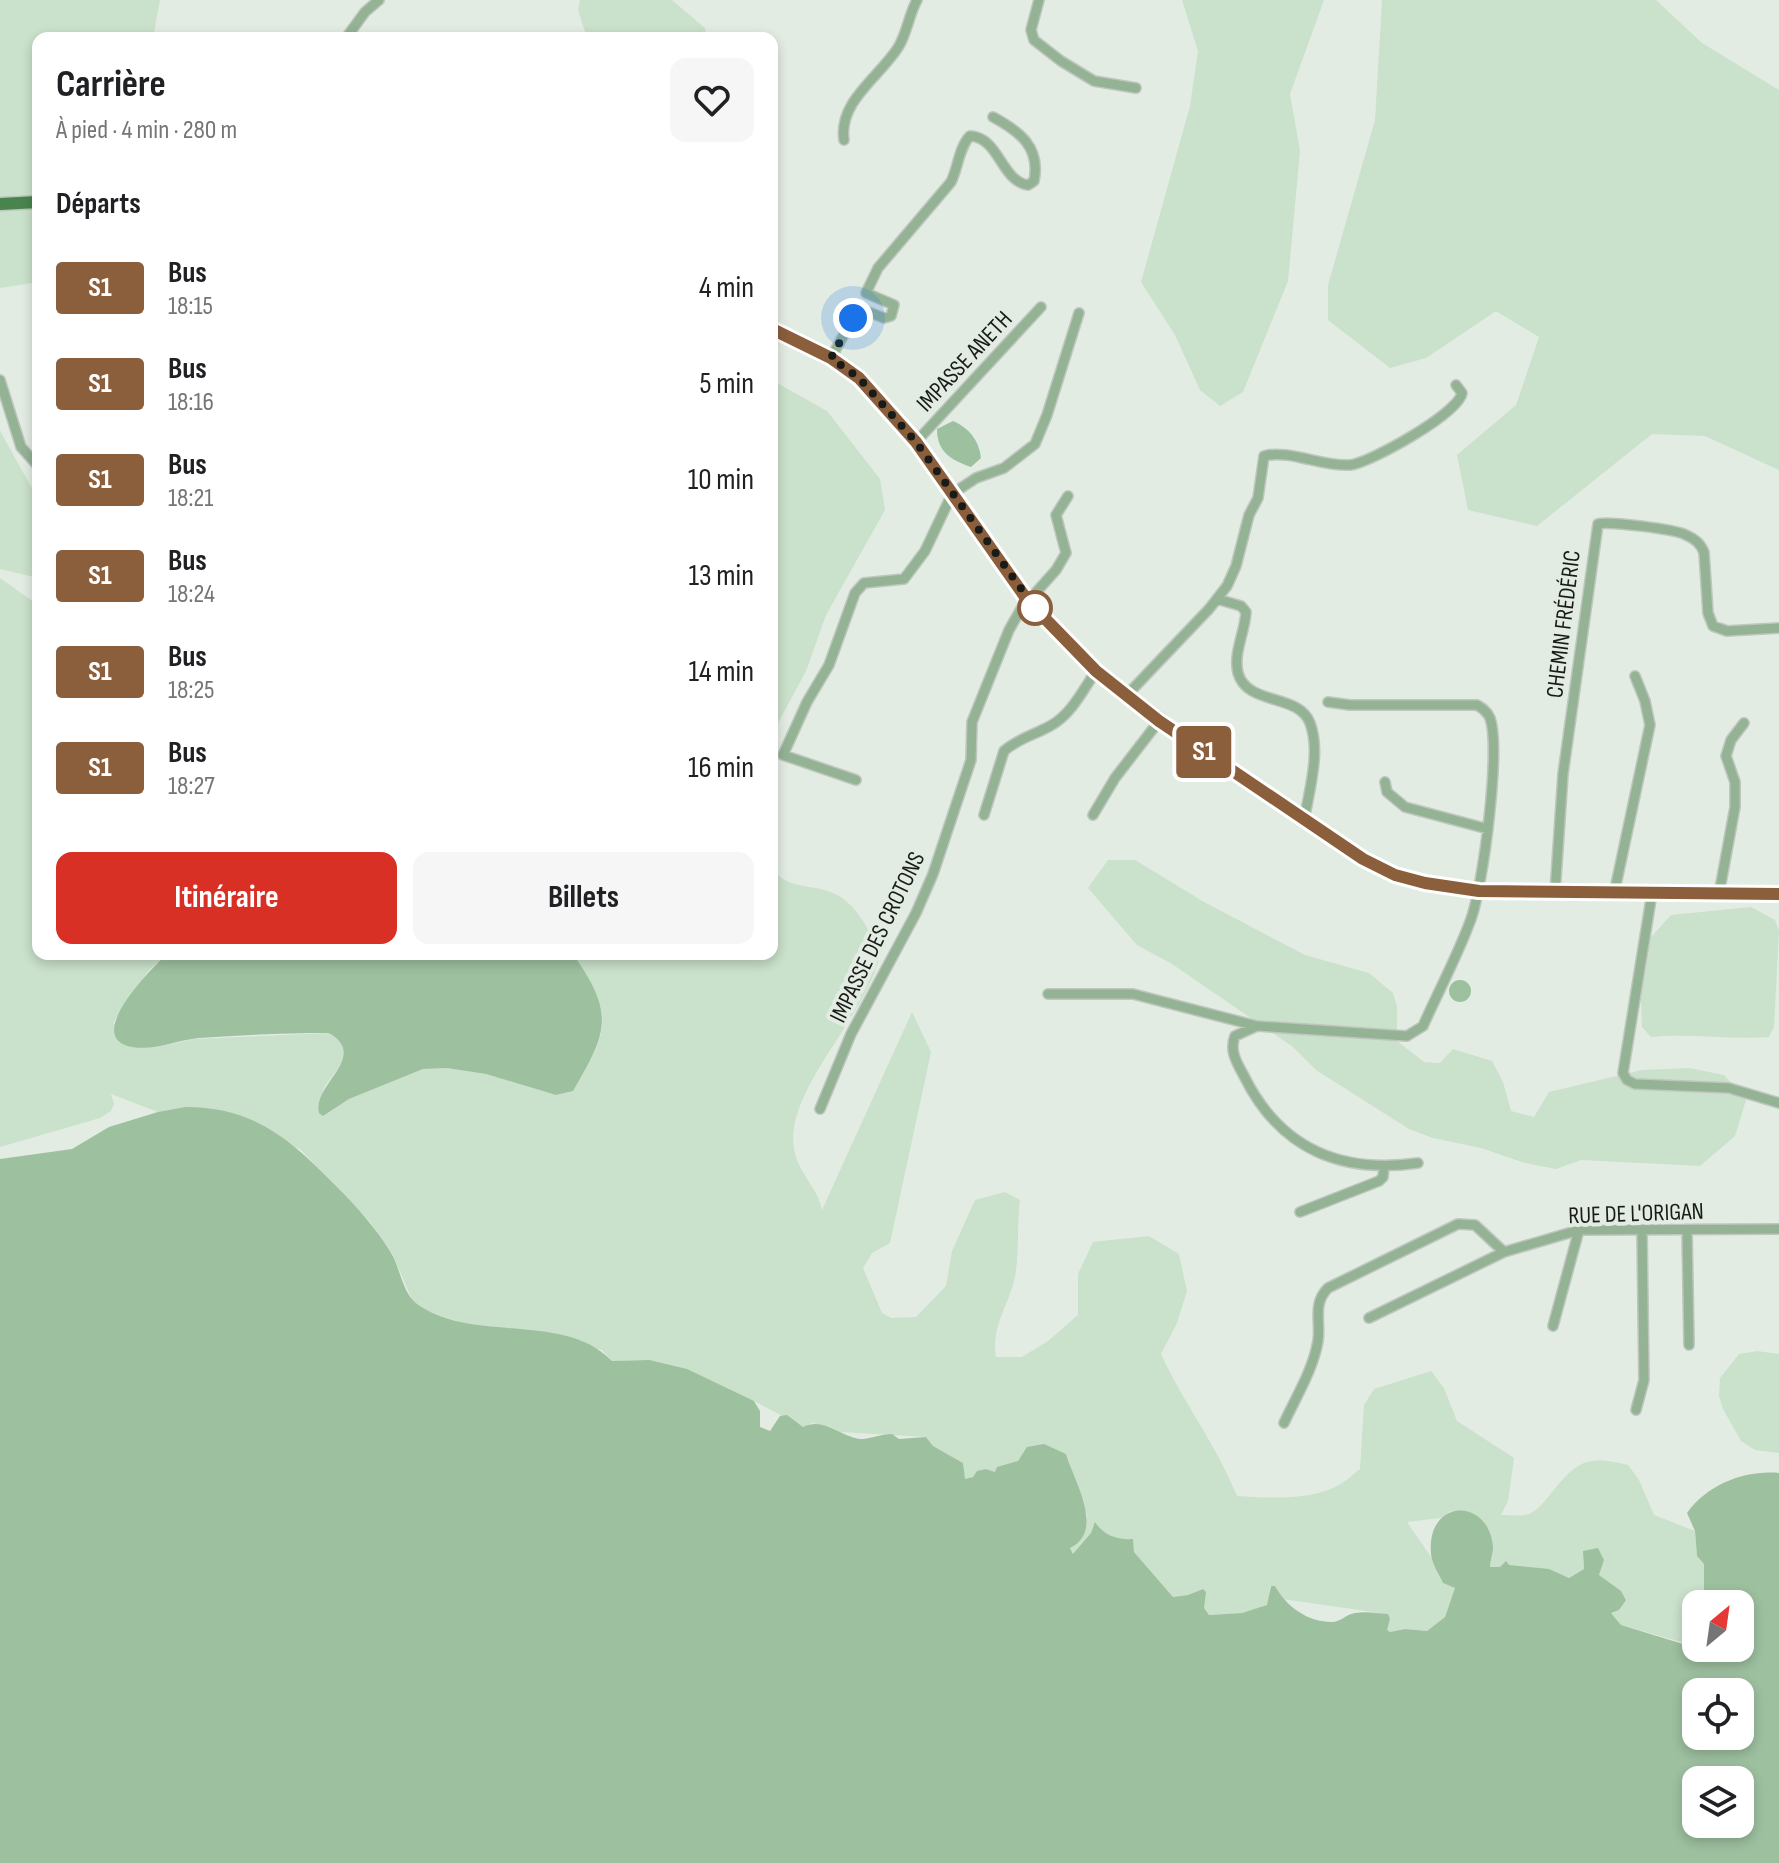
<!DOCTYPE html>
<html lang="fr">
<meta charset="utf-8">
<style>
:root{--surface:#fff;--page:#f6f6f6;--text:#202124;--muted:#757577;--accent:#d93025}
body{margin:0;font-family:"Sofia Sans Condensed",sans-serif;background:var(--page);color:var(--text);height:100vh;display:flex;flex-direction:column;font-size:30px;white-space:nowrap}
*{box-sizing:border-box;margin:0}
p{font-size:26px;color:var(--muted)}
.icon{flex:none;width:44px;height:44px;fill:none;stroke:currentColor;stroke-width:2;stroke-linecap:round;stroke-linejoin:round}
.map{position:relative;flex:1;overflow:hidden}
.sheet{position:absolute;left:32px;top:32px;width:746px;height:928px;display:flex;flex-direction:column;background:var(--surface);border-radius:16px;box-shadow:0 4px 12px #0003}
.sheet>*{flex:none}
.badge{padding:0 16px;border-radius:6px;font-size:28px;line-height:52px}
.needle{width:52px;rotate:29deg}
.controls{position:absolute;left:1682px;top:1590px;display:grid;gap:16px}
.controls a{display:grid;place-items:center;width:72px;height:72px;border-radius:16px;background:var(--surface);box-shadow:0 4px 12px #0003;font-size:40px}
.you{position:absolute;width:40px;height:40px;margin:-20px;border:6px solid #fff;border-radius:50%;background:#1a73e8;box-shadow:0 0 0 12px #1a73e833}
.map>.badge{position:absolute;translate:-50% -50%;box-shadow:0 0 0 4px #fff}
h2{padding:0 24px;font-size:30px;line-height:72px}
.round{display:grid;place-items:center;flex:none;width:84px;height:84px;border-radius:16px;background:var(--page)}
.head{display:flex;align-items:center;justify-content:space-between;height:136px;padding:0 24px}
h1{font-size:38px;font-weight:700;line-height:60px}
.primary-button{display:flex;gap:16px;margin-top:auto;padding:16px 24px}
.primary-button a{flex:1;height:92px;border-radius:16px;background:var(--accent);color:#fff;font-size:32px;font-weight:700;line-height:92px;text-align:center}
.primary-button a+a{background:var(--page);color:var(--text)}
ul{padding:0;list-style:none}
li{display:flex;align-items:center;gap:24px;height:96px;padding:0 24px}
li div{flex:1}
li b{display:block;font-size:30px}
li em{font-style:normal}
li .badge{min-width:88px;font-weight:700;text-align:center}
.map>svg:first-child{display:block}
.green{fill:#cae1cb}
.water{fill:#9dc09f;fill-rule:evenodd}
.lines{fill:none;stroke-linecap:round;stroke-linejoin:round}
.minor-casing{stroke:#bec6be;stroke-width:12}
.major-casing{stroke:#bec6be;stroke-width:15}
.minor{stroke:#94b395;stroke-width:9}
.major{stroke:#49844f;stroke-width:12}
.line-casing{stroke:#fff;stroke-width:18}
.line{stroke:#8b5e3c;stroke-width:12}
.walk{stroke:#181b18;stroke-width:8;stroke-dasharray:0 14.4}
.stop-dot{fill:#fff;stroke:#8b5e3c;stroke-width:4}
.labels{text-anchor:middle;stroke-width:8;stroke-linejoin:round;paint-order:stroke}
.street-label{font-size:24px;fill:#181b18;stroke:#e3ece3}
</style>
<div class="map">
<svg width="1779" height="1863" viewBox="0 0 1779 1863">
<rect width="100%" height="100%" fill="#e3ece3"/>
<path class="green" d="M0 0H160L153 38H38V282L0 288Z
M580 0H672L705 28 707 38H587L578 10Z
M1182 0H1324L1290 94 1300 151 1288 281 1243 392 1220 406 1200 390 1175 335 1141 282 1190 106 1198 51Z
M1382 0H1656L1702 43 1779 90V470L1705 436 1652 434 1537 526 1468 510 1457 455 1516 405 1539 337 1496 311 1426 358 1390 368 1328 320V285L1375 120Z
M772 380 827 411 880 479 885 510 826 615 806 671 778 723 772 726Z
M0 431 38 499V578L0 569Z
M0 578 38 605V954H167L149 970 113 1023 161 1046 194 1039 329 1033C363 1053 331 1071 323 1091 321 1097 323 1109 323 1116L349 1099 423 1069 447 1068 486 1074 556 1095 573 1091C610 1031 614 1012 573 954H772V868C788 891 813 883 835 894 857 904 871 933 880 955 866 1018 784 1090 794 1149 797 1171 818 1188 822 1210L912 1012 931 1052 890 1243 872 1253 863 1268 882 1313 891 1318 916 1317 946 1286 952 1251 975 1200 1005 1192 1020 1200C1017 1224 1019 1247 1016 1271 1012 1301 990 1326 996 1357H1022L1048 1341 1078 1315V1274L1093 1242 1149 1236 1179 1254 1187 1291 1177 1323 1161 1354C1183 1402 1217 1446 1237 1496 1268 1498 1310 1501 1339 1485 1347 1481 1353 1474 1360 1469L1364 1405 1374 1389 1431 1371 1444 1388 1457 1421 1514 1458 1508 1501 1501 1515C1509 1515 1524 1517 1531 1513 1540 1508 1547 1498 1553 1491 1579 1459 1589 1456 1628 1465L1639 1480 1654 1515 1695 1531 1697 1556 1704 1564V1604H1696V1646L1621 1625 1611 1613 1619 1610 1626 1599 1620 1591 1599 1575 1604 1560 1583 1559 1584 1569 1569 1578C1541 1565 1519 1567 1489 1567L1451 1511 1440 1518 1407 1522 1431 1557 1443 1583 1455 1588 1445 1617 1427 1631 1405 1629 1390 1632 1387 1630 1390 1619 1387 1614 1282 1599 1274 1586H1270L1268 1605 1242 1613 1209 1615 1204 1608 1203 1589 1188 1595 1173 1597 1134 1552 1133 1539 1117 1540 1093 1526 1091 1533 1074 1555 1069 1547 1083 1537 1087 1515 1066 1454 1028 1447 1018 1461 995 1472 986 1469 977 1471 973 1477 965 1479 963 1463 933 1446 926 1437 840 1432 831 1427 812 1423 804 1427 754 1401 649 1360 612 1361 602 1350 513 1329 464 1323 433 1314 413 1302 392 1253 370 1222 300 1149 185 1107 158 1112 111 1094 114 1104 111 1111 100 1118 0 1147Z
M1108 860H1135L1204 902 1305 955 1369 973 1393 993 1397 1007V1041L1424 1062 1440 1063 1453 1049 1492 1061 1503 1082 1511 1111 1534 1117 1549 1092 1642 1070 1689 1068 1724 1075 1746 1100 1735 1136 1700 1166 1581 1160 1556 1169 1525 1163 1481 1148 1433 1138 1409 1129 1316 1070 1293 1047 1172 964 1137 945 1088 888Z
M1751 907 1775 920 1779 931 1774 1027 1769 1037C1730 1040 1690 1033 1651 1037L1642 1027 1641 999 1651 937 1671 915Z
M1757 1351 1779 1354V1453L1755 1450 1741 1441 1723 1409 1719 1396 1720 1378 1739 1354Z"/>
<path class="water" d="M953 421C969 428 979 440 981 458L971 467C951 460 937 452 937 429Z
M167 954H573C614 1012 609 1031 573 1091L556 1095 486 1074 447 1068 423 1069 349 1099 323 1116 319 1113C312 1084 370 1057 329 1033 285 1033 242 1035 199 1038 177 1040 155 1051 132 1047 82 1038 151 969 167 954Z
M1449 991a11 11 0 1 1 22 0a11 11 0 1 1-22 0Z
M185 1107C254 1107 290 1139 336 1186 356 1206 375 1227 390 1251 400 1266 402 1293 417 1304 473 1344 564 1311 612 1361L649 1360 687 1369 754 1401 760 1411V1427L770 1431 780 1416 787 1415 803 1427C824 1417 839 1436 859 1439 866 1440 882 1434 892 1434L899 1439 926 1437 933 1446 963 1463 965 1479 973 1477 977 1471 986 1469 995 1472 997 1467 1018 1461 1027 1447 1044 1444 1066 1454C1073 1479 1106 1531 1070 1548L1073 1554 1091 1533 1095 1522C1104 1536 1118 1540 1133 1539L1134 1552 1173 1597 1188 1595 1203 1589 1206 1592 1204 1608 1209 1615 1242 1613 1267 1605 1271 1586H1275C1286 1606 1307 1622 1332 1622 1340 1622 1347 1614 1355 1613 1365 1611 1378 1613 1388 1614L1390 1619 1387 1630 1390 1632 1405 1629 1427 1631 1445 1617 1455 1588 1443 1583C1439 1574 1432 1564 1431 1554 1426 1497 1490 1497 1493 1548 1493 1553 1490 1561 1490 1567H1500L1506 1561 1509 1565 1549 1569 1569 1578 1584 1569 1583 1551 1598 1548 1604 1560 1599 1575 1621 1591 1626 1600 1619 1610 1611 1613 1621 1625 1696 1648H1740V1604H1704V1564L1697 1556 1695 1531 1687 1513C1708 1484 1745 1470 1779 1473V1863H0V1159L72 1149 109 1127 158 1112ZM1696 1692H1740V1736H1696ZM1696 1780H1740V1824H1696Z"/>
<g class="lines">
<defs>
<path id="minor" d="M1039 0 1031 30 1034 40 1061 61 1094 81 1136 88
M346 38 365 12 379 0
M844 140C838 101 881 76 899 46 907 32 909 15 917 0
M831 358 853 318 863 310 884 318 891 316 894 305 866 293 878 268 951 182C958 168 959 147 970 136 999 137 1001 181 1028 185L1034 181C1041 147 1019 131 993 117
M0 380 21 447 38 466
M916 442 1041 307
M1217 599 1241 606 1246 612C1245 632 1233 653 1238 673 1247 706 1299 693 1310 723 1321 752 1309 791 1304 821
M1126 696 1209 609 1227 586 1236 566 1249 515 1258 498 1264 456C1290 449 1321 467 1350 465 1370 463 1459 413 1462 393L1456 385
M1328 702 1350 705H1477C1482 708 1487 711 1490 718 1501 749 1483 886 1471 919 1458 955 1439 990 1423 1026L1407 1036 1257 1026 1235 1036C1229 1051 1237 1063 1244 1076 1280 1149 1341 1174 1418 1163
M856 780 783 755 807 702 829 665 855 593 864 583 904 579 925 551 952 494 976 478 1004 468 1035 444 1047 415 1079 313
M1385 782 1387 792 1405 807 1488 829
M984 815 1004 751C1017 739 1034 735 1050 726 1071 715 1083 690 1096 671
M1093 815 1115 778 1159 721
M1555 893 1563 774 1598 524C1608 521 1675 529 1686 535 1695 539 1700 543 1704 552L1708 613 1713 626 1727 631 1779 628
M1652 893 1623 1073 1627 1080 1635 1084 1729 1088 1779 1103
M1614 894 1650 725 1645 701 1635 676
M1719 894 1735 807V782L1726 756 1731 740 1744 723
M1048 994H1133L1257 1026
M820 1109 851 1034 916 913 933 874 971 760 972 722 1009 630 1021 609 1056 570 1066 553 1056 515 1068 496
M1300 1212 1379 1181 1383 1177 1384 1168
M1687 1230 1689 1345
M1369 1318 1504 1252 1579 1230 1779 1229
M1553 1326 1579 1230
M1636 1410 1644 1380 1642 1230
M1284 1423C1296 1397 1313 1370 1318 1341 1321 1322 1312 1304 1328 1288L1458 1224 1475 1225 1504 1252"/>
<path id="major" d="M0 204 38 202
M772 329 831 358 859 378 916 442 1028 601 1096 671 1191 743 1363 859 1395 875 1425 883 1479 891 1779 894"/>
</defs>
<use href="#minor" class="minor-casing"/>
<use href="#major" class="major-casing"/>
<use href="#minor" class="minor"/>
<use href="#major" class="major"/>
</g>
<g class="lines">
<defs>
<path id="line" d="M772 329 831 358 859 378 916 442 1028 601 1096 671 1159 721 1363 859 1395 875 1425 883 1479 891 1779 894"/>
</defs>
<use href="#line" class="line-casing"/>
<use href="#line" class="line"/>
<path class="walk" d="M853 318 831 358 859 378 916 442 1035 608"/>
</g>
<circle class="stop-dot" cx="1035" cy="608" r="16"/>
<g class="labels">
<g class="street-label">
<text transform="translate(964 361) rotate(-47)" y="8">IMPASSE ANETH</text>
<text transform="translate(1563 624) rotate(-83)" y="8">CHEMIN FRÉDÉRIC</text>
<text transform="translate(877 937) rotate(-64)" y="8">IMPASSE DES CROTONS</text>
<text transform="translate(1636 1213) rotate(-2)" y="8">RUE DE L'ORIGAN</text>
</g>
</g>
</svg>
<div class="controls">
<a><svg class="needle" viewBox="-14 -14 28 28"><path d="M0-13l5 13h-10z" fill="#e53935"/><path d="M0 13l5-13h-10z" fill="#757577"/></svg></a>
<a><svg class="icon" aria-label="locate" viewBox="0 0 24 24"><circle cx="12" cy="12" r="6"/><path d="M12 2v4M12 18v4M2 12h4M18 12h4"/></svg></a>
<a><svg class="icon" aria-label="layers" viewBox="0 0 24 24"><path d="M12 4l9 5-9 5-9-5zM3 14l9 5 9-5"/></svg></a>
</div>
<div class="you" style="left:853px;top:318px"></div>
<b class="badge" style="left:1204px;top:752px;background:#8b5e3c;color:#fff">S1</b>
<section class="sheet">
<div class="head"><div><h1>Carrière</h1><p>À pied · 4 min · 280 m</p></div><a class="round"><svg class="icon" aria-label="heart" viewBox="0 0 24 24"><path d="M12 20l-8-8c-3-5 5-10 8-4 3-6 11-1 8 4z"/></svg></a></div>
<h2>Départs</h2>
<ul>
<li><span class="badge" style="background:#8b5e3c;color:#fff">S1</span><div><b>Bus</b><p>18:15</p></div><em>4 min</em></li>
<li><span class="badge" style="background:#8b5e3c;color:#fff">S1</span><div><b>Bus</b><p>18:16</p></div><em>5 min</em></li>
<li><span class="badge" style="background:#8b5e3c;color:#fff">S1</span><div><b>Bus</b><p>18:21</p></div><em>10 min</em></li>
<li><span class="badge" style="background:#8b5e3c;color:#fff">S1</span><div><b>Bus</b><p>18:24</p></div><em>13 min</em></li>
<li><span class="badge" style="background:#8b5e3c;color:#fff">S1</span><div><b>Bus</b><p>18:25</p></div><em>14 min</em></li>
<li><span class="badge" style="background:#8b5e3c;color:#fff">S1</span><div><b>Bus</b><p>18:27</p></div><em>16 min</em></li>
</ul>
<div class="primary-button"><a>Itinéraire</a><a>Billets</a></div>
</section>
</div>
